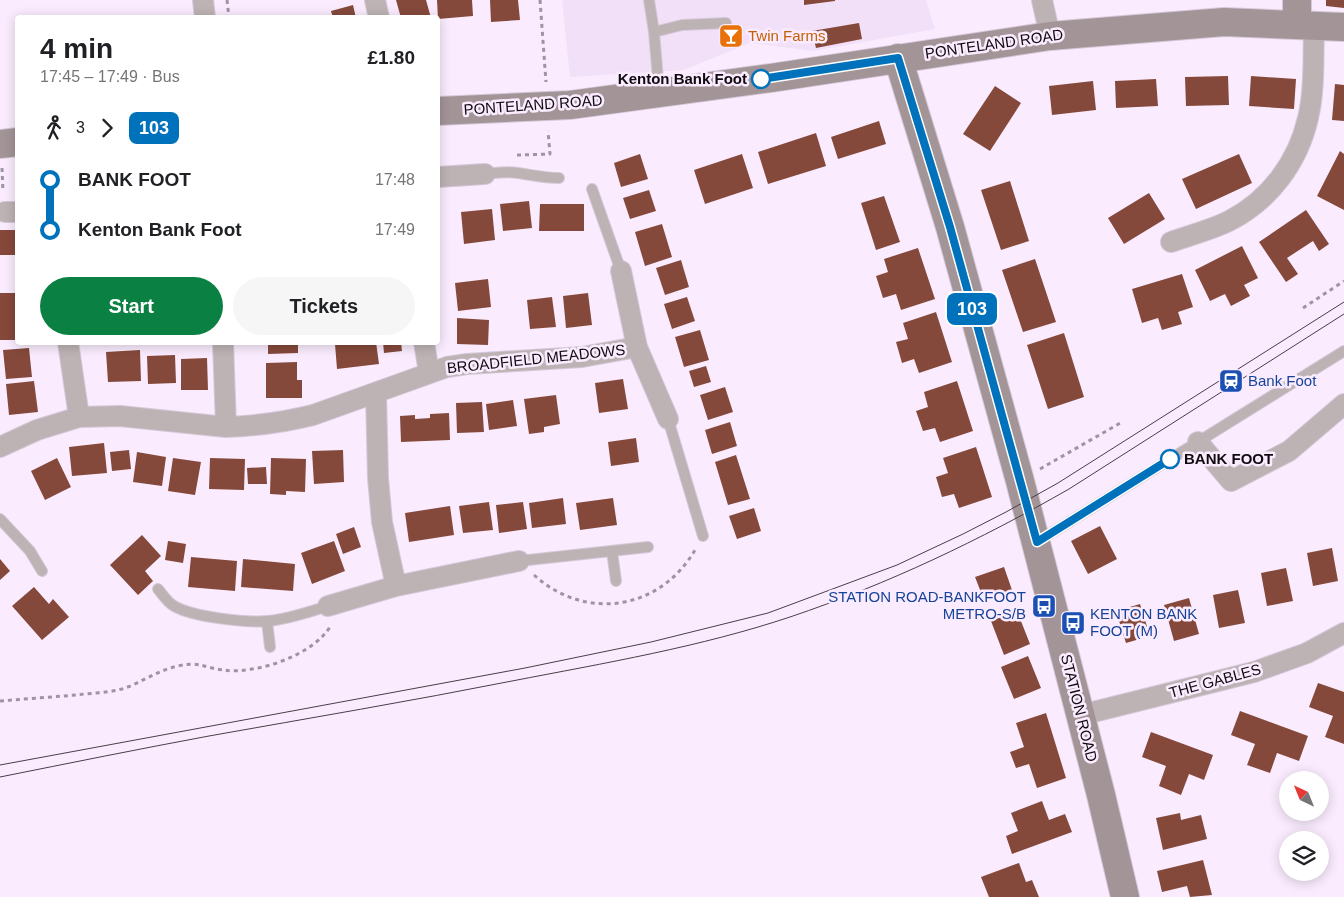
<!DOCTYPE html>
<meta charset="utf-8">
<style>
:root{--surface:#fff;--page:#f6f6f6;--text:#202124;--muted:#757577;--accent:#0b8043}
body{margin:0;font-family:Arial,sans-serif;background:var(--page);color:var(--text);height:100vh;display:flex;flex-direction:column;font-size:19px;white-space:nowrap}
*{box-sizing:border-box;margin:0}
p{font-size:16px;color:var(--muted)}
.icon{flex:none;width:28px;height:28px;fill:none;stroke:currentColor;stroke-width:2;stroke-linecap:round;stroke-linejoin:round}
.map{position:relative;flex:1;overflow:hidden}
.details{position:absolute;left:15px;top:15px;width:425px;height:330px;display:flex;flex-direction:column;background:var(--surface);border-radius:5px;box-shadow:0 2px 12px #0003}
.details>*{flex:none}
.badge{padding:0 10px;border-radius:8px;font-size:18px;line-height:32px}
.needle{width:32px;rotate:317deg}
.fabs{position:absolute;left:1279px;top:771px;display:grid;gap:10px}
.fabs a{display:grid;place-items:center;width:50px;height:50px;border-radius:50%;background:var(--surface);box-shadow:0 2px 12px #0003;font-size:25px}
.map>.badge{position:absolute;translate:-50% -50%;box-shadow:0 0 0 2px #fff}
.legs{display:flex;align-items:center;gap:8px;height:55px;padding:0 25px;font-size:16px}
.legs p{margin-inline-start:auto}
.overview{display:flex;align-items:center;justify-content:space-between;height:85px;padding:0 25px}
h1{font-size:28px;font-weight:600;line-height:38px}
.cta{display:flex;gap:10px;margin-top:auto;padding:10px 25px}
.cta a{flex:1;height:58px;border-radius:30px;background:var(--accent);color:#fff;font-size:20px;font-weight:600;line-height:58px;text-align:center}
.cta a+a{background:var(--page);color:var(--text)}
ul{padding:0 25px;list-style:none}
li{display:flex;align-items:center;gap:18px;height:50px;font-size:19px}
li i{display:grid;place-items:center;width:8px;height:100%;margin:0 6px;background:currentColor}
li i::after{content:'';width:12px;height:12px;margin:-6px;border:4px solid;border-radius:50%;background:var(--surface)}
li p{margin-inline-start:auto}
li:first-child i{background:linear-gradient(#0000 50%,currentColor 0)}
li:last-child i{background:linear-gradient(currentColor 50%,#0000 0)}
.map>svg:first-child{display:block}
.built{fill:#f2e0f8}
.building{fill:#85493b}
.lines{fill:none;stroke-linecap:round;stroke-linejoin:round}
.lane-casing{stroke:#d5c8d8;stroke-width:12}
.street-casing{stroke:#d5c8d8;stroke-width:22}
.secondary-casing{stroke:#d5c8d8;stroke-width:30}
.path{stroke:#9f94a1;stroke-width:3;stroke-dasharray:4 4;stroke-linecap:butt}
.lane{stroke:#bdb3b5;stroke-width:10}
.street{stroke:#bdb3b5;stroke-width:20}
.secondary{stroke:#a39498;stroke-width:28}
.tram{stroke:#474048;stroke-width:1}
.line-1-casing{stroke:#fff;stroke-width:11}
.line-1{stroke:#0072bc;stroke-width:8}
.stop-1-dot{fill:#fff;stroke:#0072bc;stroke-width:2.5}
.labels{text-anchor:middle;stroke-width:5;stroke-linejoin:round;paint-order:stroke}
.food-label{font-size:15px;fill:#c56008;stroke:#faecfe;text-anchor:start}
.street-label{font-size:15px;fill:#100b11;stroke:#faecfe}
.stop-label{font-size:15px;font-weight:bold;fill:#100b11;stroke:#faecfe;text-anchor:end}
.transit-label{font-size:15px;fill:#164399;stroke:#faecfe;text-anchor:start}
</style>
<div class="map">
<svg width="1344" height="897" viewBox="0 0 1344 897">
<rect width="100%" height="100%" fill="#faecfe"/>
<path class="built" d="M562 0H926L935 29 814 51 750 43 684 70 570 77Z"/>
<path class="building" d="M396 0H426L431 18H401Z
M437 0H472L473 16 438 19Z
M490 0H518L520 20 491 22Z
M804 0H835V1L804 5Z
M1326 0H1344V8L1326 6Z
M353 5 356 18H333L331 11Z
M859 23 862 39 816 48 812 31Z
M1228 76 1229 105 1186 106 1185 77Z
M1251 76 1296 79 1294 109 1249 106Z
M1156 79 1158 106 1116 108 1115 81Z
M1093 81 1096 110 1052 115 1049 86Z
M1335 84 1344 85V121L1332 120Z
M995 86 1021 103 990 151 963 134Z
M879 121 886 144 838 159 831 137Z
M816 133 826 166 768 184 758 152Z
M1340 151 1344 154V210L1317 196Z
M640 154 648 179 621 187 614 163Z
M742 154 753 188 705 204 694 170Z
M1239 154 1252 183 1196 209 1182 179Z
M1010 181 1029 241 1001 250 981 190Z
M649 190 656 211 630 219 623 198Z
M1149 193 1165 219 1124 244 1108 218Z
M884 196 900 242 876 250 861 203Z
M529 201 532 228 503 231 500 204Z
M540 204H584V231H539Z
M492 209 495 240 464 244 461 212Z
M1306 210 1329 244 1319 251 1313 241 1287 258 1298 274 1286 282 1259 242Z
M662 224 672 257 645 266 635 232Z
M0 230H18V255H0Z
M1242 246 1258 278 1244 285 1250 296 1231 306 1225 294 1210 301 1195 270Z
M918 248 935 299 901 310 896 294 883 298 876 276 888 272 884 259Z
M1035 259 1056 322 1023 332 1002 270Z
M681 260 689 287 665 295 656 268Z
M1182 274 1193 307 1178 312 1182 324 1162 330 1158 318 1142 323 1132 289Z
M488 279 491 307 458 311 455 283Z
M0 293H18V340H0Z
M588 293 592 325 566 328 563 296Z
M552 297 556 327 530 329 527 300Z
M687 297 695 321 672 329 664 304Z
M936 312 952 362 919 373 914 359 902 363 896 342 908 339 903 323Z
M457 318 489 320 488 345 457 344Z
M700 330 709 360 684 367 675 337Z
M1064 333 1084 397 1048 409 1027 345Z
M268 342H298V353L268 354Z
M345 342H376L379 364 337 369 335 344Z
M383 342H401L402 351 384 353Z
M29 348 32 377 6 379 3 350Z
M140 350 141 381 108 382 106 352Z
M175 355 176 383 148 384 147 356Z
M207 358 208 390H181V359Z
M297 362V380H302V398H266V363Z
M706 366 711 382 694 387 689 371Z
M623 379 628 409 599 413 595 383Z
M34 381 38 412 9 415 6 384Z
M957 381 973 431 940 442 935 428 923 431 916 411 928 407 924 392Z
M725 387 733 412 708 420 700 395Z
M556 395 560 424 544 427V432L529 434 524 399Z
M513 400 517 426 489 430 486 404Z
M482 402 484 432 457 433 456 403Z
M449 413 450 440 401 442 400 416 415 415V419L430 418V414Z
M730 422 737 446 712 454 705 430Z
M636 438 639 462 611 466 608 442Z
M104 443 107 473 72 476 69 447Z
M976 447 992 497 959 508 954 494 942 497 936 477 948 473 943 458Z
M129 450 131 469 112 471 110 452Z
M343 450 344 482 314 484 312 451Z
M137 452 166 457 162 486 133 482Z
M736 455 750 499 728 505 715 462Z
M57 458 71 487 45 500 31 471Z
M173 458 201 462 195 495 168 491Z
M210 458 245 459 244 490 209 489Z
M271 458 306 459 305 492 286 491V495L270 494Z
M266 467 267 484H248L247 468Z
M563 498 566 524 532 528 529 503Z
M613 498 617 525 580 530 576 503Z
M489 502 493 530 463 533 459 506Z
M523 502 527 529 499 533 496 505Z
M450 506 454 535 409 542 405 513Z
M754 508 761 531 737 539 729 516Z
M1100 526 1117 559 1088 574 1071 541Z
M354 527 361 547 343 554 336 534Z
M142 535 161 556 145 571 153 581 138 595 110 565Z
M168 541 186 544 183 563 165 560Z
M334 541 345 571 312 584 301 553Z
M1332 548 1338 581 1313 586 1307 553Z
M191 557 237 561 235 591 188 587Z
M0 559 10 571 0 580Z
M243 559 295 564 293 591 241 587Z
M1004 567 1012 590 984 600 975 577Z
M1286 568 1293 601 1267 606 1261 573Z
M34 587 49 604 53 599 69 617 42 640 12 606Z
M1238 590 1245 623 1219 628 1213 595Z
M1189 598 1199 634 1174 641 1164 605Z
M1140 604 1150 636 1126 643 1116 611Z
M1017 611 1030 644 1004 655 991 621Z
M1028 656 1041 688 1014 699 1001 667Z
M1318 683 1344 692V744L1325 737 1333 716 1309 707Z
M1240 711 1308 736 1299 761 1277 753 1270 773 1247 765 1255 744 1231 735Z
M1046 713 1066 778 1037 788 1029 764 1016 768 1010 752 1024 747 1016 723Z
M1151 732 1213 755 1204 780 1189 774 1181 795 1159 786 1166 766 1142 757Z
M1042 801 1049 820 1065 814 1072 832 1012 854 1006 836 1018 831 1011 813Z
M1180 813 1181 820 1201 815 1207 839 1163 850 1156 818Z
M1203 860 1212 895 1190 897 1187 886 1162 892 1157 871Z
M1019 863 1026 882 1032 880 1039 897H989L981 877Z"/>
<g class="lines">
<defs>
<path id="lane" d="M649 0 654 32 659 91
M654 32 682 25 726 23
M485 174C496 173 507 171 518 173 532 175 544 178 559 178
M592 189 621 271
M668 419 703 536
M0 519 30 551 42 571
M1037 542 1344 351
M612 551 616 581
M519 561 648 547
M158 589C163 595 167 602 174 606 193 617 246 623 268 621 289 619 308 612 328 606
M267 621 270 647"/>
<path id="street" d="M203 0 205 18
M375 0 379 18
M1042 0 1050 36
M438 177 485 174
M5 212H18
M1171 242C1190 235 1211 230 1229 221 1270 200 1298 162 1308 118 1315 89 1313 56 1314 26
M621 271 637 347 668 419
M68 342 79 417
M223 342 226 427
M424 342 429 373
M376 393 378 478 382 522 396 586
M1198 442 1231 481 1289 451 1344 404
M0 447 37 430 79 417 120 416 226 427C256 426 285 422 313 415L447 367 467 364 582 357 637 347
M328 606 396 586 519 561
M1081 715 1254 672 1307 653 1344 633"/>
<path id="secondary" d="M1297 25V0
M898 58 950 227 1020 481 1101 795 1125 897
M438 111 570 105 771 78 1050 36 1224 22 1344 27
M0 144 18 142"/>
</defs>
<use href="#lane" class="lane-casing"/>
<use href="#street" class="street-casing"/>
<use href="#secondary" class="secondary-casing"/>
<path class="path" d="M227 0 229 18
M540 0 546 82
M517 155 550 154 548 131
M2 168 3 192
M1303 308 1344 281
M1040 469 1122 422
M534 575C586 622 660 610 695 550
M0 701C25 699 51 697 76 695 91 693 107 693 122 689 141 683 158 670 178 666 199 661 205 668 223 670 255 675 315 655 331 625"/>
<use href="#lane" class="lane"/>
<use href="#street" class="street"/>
<use href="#secondary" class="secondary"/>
<path class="tram" d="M0 765 525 668 651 642 768 613 897 565 963 534 1006 512 1058 483 1344 302
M0 777C70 763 139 749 209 736 310 718 411 701 512 681 605 663 700 647 790 617 888 584 980 540 1069 489L1344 314"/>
</g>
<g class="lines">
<defs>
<path id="line-1" d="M761 79 898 58 950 227 1037 542 1170 459"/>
</defs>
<use href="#line-1" class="line-1-casing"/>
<use href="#line-1" class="line-1"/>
</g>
<defs>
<symbol id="bar-square" viewBox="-11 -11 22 22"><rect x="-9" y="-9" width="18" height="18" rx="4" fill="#e8710a" stroke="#faecfe"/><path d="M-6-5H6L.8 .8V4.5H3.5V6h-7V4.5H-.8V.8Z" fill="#fff"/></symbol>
<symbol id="station-square" viewBox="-11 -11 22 22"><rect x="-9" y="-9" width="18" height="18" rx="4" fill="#1a4fb4" stroke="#faecfe"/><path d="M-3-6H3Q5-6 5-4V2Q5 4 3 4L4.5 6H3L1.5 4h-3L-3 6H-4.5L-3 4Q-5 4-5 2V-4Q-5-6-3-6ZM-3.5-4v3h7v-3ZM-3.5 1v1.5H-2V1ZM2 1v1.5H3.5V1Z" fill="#fff"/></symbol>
<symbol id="bus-square" viewBox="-11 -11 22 22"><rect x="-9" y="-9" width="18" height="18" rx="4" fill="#1a4fb4" stroke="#faecfe"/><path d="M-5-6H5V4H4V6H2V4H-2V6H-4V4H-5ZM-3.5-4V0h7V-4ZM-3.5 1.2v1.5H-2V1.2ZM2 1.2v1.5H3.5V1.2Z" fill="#fff"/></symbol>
</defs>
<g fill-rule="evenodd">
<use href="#bar-square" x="717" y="22" width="28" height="28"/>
<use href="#station-square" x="1217" y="367" width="28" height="28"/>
<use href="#bus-square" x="1030" y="592" width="28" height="28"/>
<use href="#bus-square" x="1059" y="609" width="28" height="28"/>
</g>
<g class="stop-1-dot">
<circle cx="761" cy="79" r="9"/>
<circle cx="1170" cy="459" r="9"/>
</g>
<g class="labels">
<g class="food-label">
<text x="748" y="41">Twin Farms</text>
</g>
<g class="street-label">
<text transform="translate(994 44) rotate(-8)" y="5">PONTELAND ROAD</text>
<text transform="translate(533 105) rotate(-4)" y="5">PONTELAND ROAD</text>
<text transform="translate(536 359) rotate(-6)" y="5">BROADFIELD MEADOWS</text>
<text transform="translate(1215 681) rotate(-15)" y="5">THE GABLES</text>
<text transform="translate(1079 708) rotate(76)" y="5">STATION ROAD</text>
</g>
<g class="stop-label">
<text x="747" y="84">Kenton Bank Foot</text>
<text x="1184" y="464" text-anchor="start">BANK FOOT</text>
</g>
<g class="transit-label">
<text x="1248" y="386">Bank Foot</text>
<text x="1026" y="602" text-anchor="end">STATION ROAD-BANKFOOT<tspan x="1026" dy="17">METRO-S/B</tspan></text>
<text x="1090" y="619">KENTON BANK<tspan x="1090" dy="17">FOOT (M)</tspan></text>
</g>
</g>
</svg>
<div class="fabs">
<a><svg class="needle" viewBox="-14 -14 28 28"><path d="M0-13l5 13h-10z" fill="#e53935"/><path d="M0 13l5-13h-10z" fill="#757577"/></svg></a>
<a><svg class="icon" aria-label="layers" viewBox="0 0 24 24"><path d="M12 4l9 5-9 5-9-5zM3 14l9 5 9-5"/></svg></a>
</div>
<b class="badge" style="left:972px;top:309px;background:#0072bc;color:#fff">103</b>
<section class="details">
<div class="overview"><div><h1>4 min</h1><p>17:45 – 17:49 · Bus</p></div><b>£1.80</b></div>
<div class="legs"><svg class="icon" aria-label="walk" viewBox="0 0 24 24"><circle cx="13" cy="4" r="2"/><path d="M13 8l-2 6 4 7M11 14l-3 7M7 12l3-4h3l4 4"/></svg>3<svg class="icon" aria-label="forward" viewBox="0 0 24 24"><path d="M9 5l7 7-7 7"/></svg><b class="badge" style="background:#0072bc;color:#fff">103</b></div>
<ul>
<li><i style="color:#0072bc"></i><b>BANK FOOT</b><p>17:48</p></li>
<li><i style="color:#0072bc"></i><b>Kenton Bank Foot</b><p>17:49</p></li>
</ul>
<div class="cta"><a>Start</a><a>Tickets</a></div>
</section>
</div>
